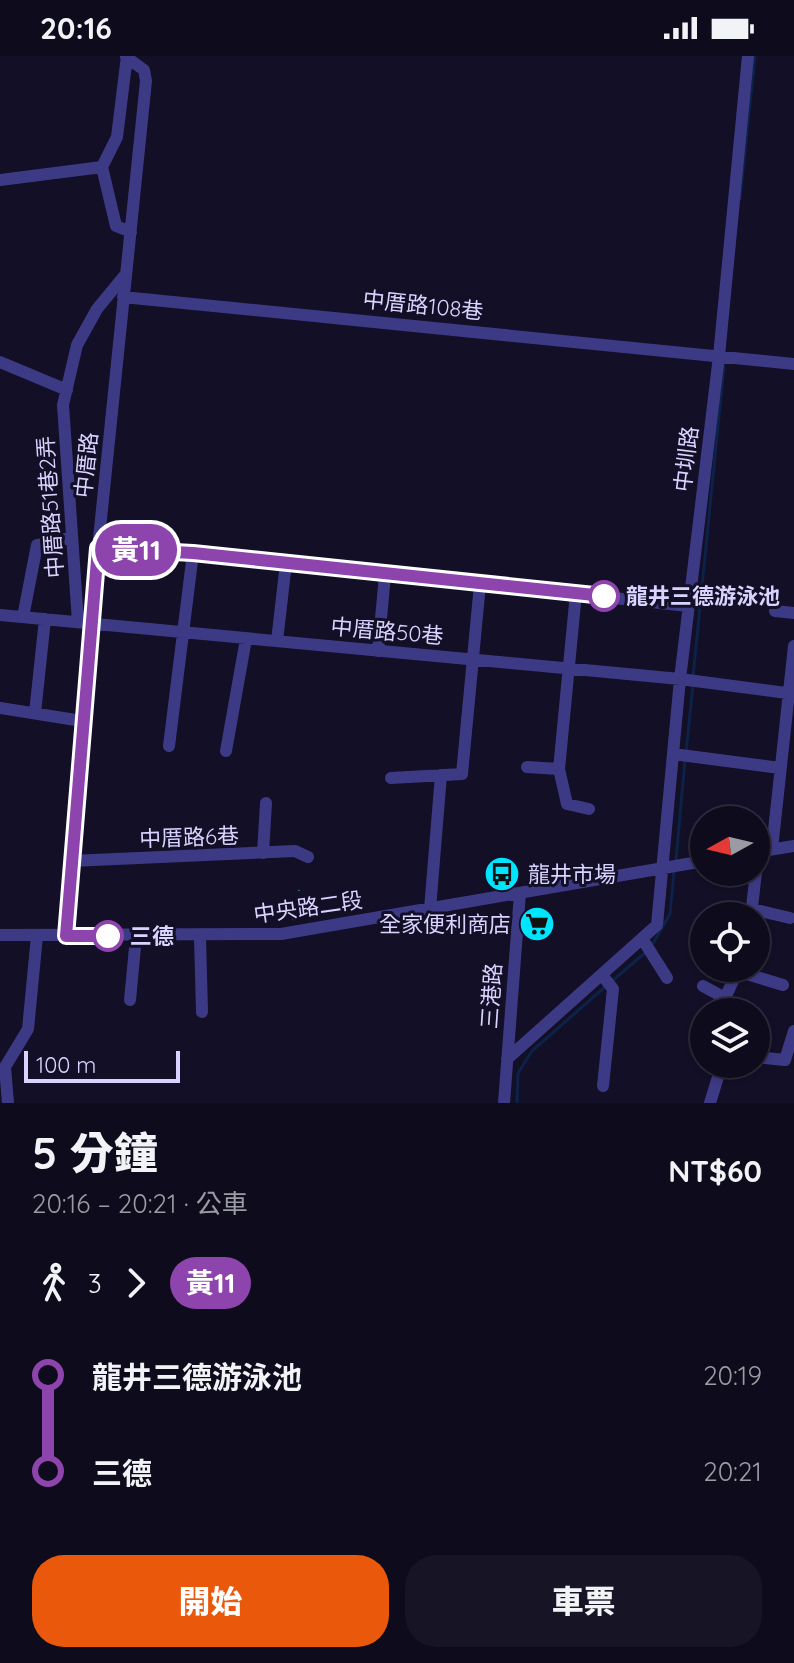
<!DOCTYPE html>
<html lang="zh-TW">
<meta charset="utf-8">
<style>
:root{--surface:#0e0b1c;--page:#171425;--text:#f1f3f6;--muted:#9b9ba3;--line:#2e2b3b;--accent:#ea580c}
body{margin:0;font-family:Quicksand,"Noto Sans TC",sans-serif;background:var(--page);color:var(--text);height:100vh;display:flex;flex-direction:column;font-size:30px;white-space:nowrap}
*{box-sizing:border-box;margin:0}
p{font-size:26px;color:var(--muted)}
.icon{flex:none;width:44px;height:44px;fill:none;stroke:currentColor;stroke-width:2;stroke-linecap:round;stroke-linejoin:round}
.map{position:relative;height:1047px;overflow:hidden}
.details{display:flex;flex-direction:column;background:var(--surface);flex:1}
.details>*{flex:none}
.badge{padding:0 16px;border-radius:26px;font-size:28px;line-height:52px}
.needle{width:52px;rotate:262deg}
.buttons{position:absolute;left:690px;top:750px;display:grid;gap:16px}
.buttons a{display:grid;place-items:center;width:80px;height:80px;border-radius:50%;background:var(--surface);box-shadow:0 2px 6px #0004,0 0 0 2px var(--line);font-size:40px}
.scale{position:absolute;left:24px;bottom:20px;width:156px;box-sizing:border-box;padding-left:8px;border:4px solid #d9d4ff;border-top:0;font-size:22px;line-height:28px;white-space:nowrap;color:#d9d4ff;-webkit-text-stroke:6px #130f26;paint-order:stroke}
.map>.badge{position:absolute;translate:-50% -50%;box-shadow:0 0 0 4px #fff}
.legs{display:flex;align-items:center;gap:12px;height:88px;padding:0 32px;font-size:26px}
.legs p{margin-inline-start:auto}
.head{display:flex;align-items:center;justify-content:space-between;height:136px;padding:0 32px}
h1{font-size:44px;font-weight:800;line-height:60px}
.cta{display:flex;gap:16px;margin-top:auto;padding:16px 32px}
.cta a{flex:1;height:92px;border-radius:32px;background:var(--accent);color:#fff;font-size:32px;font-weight:800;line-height:92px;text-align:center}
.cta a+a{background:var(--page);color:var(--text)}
ul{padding:0 32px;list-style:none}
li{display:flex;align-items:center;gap:28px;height:96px;font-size:30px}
li i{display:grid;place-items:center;width:12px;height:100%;margin:0 10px;background:currentColor}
li i::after{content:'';width:20px;height:20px;margin:-10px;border:6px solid;border-radius:50%;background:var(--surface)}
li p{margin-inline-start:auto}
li:first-child i{background:linear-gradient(#0000 50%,currentColor 0)}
li:last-child i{background:linear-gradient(currentColor 50%,#0000 0)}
.status{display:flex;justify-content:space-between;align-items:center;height:56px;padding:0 40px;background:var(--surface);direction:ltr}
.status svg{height:22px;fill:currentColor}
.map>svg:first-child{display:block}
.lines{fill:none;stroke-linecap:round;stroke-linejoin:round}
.stream{stroke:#0c2248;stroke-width:3}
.path{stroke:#2fb8b0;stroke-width:2;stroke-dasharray:4 6;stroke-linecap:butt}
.minor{stroke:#3d3a85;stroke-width:12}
.line-1-casing{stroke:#fff;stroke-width:18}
.line-1{stroke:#8e44ad;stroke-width:12}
.stop-1-dot{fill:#fff;stroke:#8e44ad;stroke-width:4}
.labels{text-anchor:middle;stroke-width:6;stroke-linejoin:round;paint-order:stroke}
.street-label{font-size:22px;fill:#d9d4ff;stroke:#130f26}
.stop-label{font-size:22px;font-weight:bold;fill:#d9d4ff;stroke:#130f26;text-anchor:start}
.poi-label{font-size:22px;fill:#d9d4ff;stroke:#130f26;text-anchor:start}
</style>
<div class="status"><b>20:16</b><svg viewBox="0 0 49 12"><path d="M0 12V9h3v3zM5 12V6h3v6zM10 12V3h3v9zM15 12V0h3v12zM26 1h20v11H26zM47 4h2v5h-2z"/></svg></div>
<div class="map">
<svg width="794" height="1047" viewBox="0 0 794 1047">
<rect width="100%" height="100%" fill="#130f26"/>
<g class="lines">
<path class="stream" d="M740 143 755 0
M693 621 724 310
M686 697 693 629
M676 804 685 704
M651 891 670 858 674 816
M612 925 646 896
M517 1047 518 1017 532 995 606 930"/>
<path class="path" d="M293 864 299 834"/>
<path class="minor" d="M127 0 117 81 102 111 116 170 131 176
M0 124 102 111
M123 241 794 308
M0 306 67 334
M98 492 193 497 688 550
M775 555 794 557
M0 559 680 623 794 638
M23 561 37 489 72 481
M78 566 63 349 77 289 97 253 125 219
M277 585 286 507
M378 595 385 519
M0 652 82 665
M35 657 45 563
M169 690 193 497
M226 695 246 583
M673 698 780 712
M527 711 559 713 567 748 589 753
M559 713 576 537
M391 722 462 718 480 528
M772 793 794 590
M756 796 794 790
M263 797 266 747
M71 805 295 795 308 801
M430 853 441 719
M752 853 790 862
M751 860 756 816
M0 879 281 878 704 805
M66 880 98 492 146 25 144 14 126 1
M200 881 202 956
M643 884 667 922
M737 915 783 929
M602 919 613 933 603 1030
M703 930 725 942
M130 944 136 881
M726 956 725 942 739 912
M756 1001 785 1004 794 975
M507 1003 657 869 680 623 719 300 748 0
M8 1047 5 1011 28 973 37 880
M504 1047 520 837
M710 1047 722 1008"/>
</g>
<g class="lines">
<defs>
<path id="line-1" d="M108 880H66L98 492 193 497 604 540"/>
</defs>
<use href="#line-1" class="line-1-casing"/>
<use href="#line-1" class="line-1"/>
</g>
<defs>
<symbol id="bus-disc" viewBox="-11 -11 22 22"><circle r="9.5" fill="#00e5ff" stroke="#130f26"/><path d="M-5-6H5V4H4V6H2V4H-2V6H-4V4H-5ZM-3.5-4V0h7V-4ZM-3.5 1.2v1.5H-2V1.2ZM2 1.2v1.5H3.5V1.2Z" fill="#111"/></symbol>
<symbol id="supermarket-disc" viewBox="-11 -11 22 22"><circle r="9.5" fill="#00e5ff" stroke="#130f26"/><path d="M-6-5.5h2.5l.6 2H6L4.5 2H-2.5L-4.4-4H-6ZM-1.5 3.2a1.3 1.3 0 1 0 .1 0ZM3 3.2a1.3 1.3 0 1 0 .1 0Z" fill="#111"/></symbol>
</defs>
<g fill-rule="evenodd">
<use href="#bus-disc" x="482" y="798" width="40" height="40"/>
<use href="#supermarket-disc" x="517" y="848" width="40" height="40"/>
</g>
<g class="stop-1-dot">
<circle cx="604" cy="540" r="14"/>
<circle cx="108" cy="880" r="14"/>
</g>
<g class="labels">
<g class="street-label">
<text transform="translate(423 249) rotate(6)" y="8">中厝路108巷</text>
<text transform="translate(686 403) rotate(-83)" y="8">中圳路</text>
<text transform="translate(86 409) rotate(-84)" y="8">中厝路</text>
<text transform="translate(50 451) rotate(-94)" y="8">中厝路51巷2弄</text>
<text transform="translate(387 575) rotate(5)" y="8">中厝路50巷</text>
<text transform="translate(189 781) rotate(-2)" y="8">中厝路6巷</text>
<text transform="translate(308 851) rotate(-8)" y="8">中央路二段</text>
<text transform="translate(491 940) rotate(-86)" y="8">三港路</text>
</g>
<g class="stop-label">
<text x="626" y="548">龍井三德游泳池</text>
<text x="130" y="888">三德</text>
</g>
<g class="poi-label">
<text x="528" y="826">龍井市場</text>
<text x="511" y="876" text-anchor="end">全家便利商店</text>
</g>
</g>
</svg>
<div class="buttons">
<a><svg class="needle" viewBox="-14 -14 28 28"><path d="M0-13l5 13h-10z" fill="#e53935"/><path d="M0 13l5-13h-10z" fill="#9b9ba3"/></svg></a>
<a><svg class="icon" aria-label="locate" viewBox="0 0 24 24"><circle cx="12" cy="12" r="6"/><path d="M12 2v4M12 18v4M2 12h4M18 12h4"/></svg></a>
<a><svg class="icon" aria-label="layers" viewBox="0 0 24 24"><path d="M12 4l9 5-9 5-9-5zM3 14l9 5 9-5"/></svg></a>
</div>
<div class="scale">100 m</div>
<b class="badge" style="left:136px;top:494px;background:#8e44ad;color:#fff">黃11</b>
</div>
<section class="details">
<div class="head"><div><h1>5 分鐘</h1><p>20:16 – 20:21 · 公車</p></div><b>NT$60</b></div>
<div class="legs"><svg class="icon" aria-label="walk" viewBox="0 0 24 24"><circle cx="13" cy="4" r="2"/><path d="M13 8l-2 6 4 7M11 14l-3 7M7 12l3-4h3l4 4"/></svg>3<svg class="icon" aria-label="forward" viewBox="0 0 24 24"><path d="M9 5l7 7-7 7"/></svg><b class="badge" style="background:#8e44ad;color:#fff">黃11</b></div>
<ul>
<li><i style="color:#8e44ad"></i><b>龍井三德游泳池</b><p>20:19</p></li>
<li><i style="color:#8e44ad"></i><b>三德</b><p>20:21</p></li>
</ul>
<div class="cta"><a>開始</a><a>車票</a></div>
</section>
